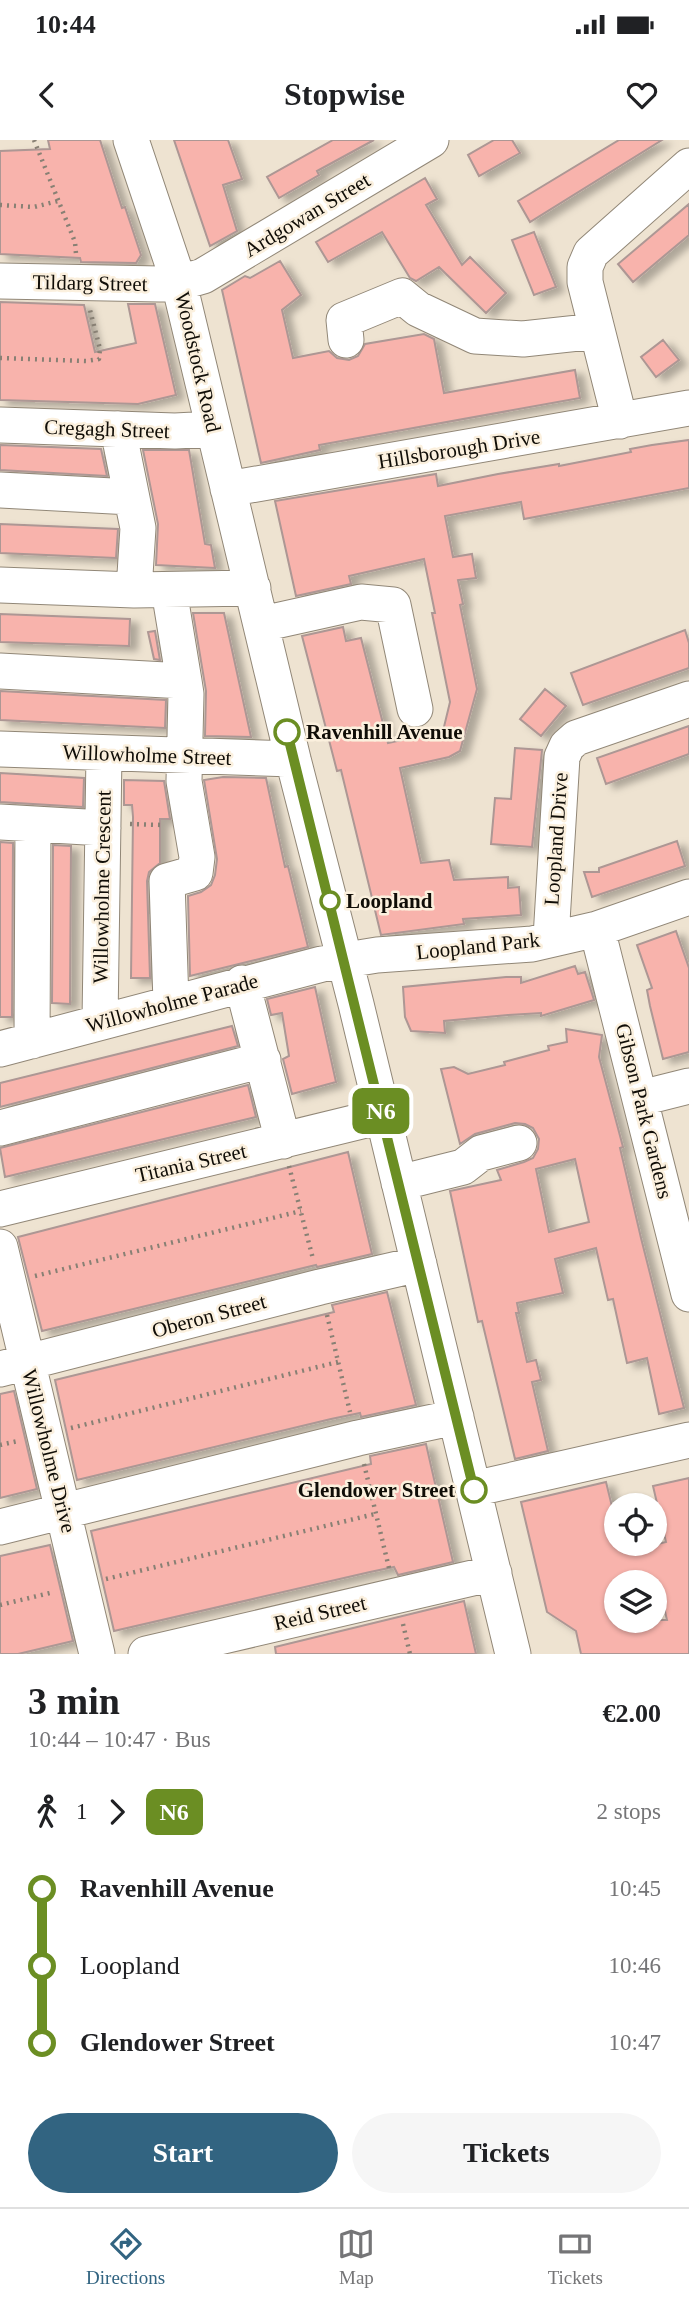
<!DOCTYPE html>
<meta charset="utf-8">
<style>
:root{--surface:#fff;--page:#f6f6f6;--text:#202124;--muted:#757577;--line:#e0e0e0;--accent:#326481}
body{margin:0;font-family:"Times New Roman",serif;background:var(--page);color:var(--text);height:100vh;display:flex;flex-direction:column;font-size:26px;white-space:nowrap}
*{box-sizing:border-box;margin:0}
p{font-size:23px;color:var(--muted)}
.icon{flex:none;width:38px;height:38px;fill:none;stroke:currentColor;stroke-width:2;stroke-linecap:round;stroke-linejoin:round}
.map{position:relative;height:1514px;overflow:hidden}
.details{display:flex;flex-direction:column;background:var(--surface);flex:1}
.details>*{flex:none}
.badge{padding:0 14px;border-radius:10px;font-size:24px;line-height:46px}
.buttons{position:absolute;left:604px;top:1353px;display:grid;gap:14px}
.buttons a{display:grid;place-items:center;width:63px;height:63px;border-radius:50%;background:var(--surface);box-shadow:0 2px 5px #0004;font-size:35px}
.map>.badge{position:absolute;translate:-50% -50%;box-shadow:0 0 0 4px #fff}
.legs{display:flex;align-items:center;gap:10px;height:77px;padding:0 28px;font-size:23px}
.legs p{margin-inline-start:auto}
.overview{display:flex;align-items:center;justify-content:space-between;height:119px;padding:0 28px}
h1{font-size:38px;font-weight:800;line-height:52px}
.button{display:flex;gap:14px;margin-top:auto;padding:14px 28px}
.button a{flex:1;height:80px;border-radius:42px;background:var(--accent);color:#fff;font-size:28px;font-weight:800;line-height:80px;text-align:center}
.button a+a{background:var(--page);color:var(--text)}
ul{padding:0 28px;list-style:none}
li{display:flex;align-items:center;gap:24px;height:77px;font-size:26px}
li i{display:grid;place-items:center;width:10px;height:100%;margin:0 9px;background:currentColor}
li i::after{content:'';width:18px;height:18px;margin:-9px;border:5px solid;border-radius:50%;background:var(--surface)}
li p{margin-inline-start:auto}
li:first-child i{background:linear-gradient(#0000 50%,currentColor 0)}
li:last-child i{background:linear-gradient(currentColor 50%,#0000 0)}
.status{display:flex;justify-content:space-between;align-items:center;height:49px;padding:0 35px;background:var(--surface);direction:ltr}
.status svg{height:19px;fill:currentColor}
header{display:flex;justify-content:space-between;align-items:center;height:91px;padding:0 28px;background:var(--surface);font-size:32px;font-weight:800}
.tabs{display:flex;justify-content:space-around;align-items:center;height:98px;border-top:2px solid var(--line);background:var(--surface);font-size:19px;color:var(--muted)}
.tabs a{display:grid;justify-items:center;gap:4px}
.tabs .current{color:var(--accent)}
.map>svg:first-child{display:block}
.building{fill:#f8b3ac;stroke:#ad9794;stroke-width:2;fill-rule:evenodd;filter:url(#shadow)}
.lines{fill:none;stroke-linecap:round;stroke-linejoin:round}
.minor-casing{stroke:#918777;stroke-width:37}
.path{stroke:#888074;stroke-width:4.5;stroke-dasharray:2 5;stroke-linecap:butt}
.minor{stroke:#fff;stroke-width:35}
.line-1-casing{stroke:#fff;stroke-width:16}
.line-1{stroke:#6b8e23;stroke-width:10}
.stop-1-dot{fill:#fff;stroke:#6b8e23;stroke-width:3.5}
.labels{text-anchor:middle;stroke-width:5;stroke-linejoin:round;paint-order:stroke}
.street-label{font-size:21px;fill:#100d07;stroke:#fbf0de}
.stop-label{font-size:21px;font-weight:bold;fill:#100d07;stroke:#fbf0de;text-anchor:start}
</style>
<div class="status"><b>10:44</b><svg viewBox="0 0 49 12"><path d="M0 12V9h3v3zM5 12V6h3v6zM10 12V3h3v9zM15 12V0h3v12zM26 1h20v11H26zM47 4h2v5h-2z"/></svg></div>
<header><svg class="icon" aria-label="back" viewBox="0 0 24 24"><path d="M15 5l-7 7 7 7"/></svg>Stopwise<svg class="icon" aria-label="heart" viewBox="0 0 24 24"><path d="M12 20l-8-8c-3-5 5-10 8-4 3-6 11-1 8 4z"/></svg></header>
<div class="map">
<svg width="689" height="1514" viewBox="0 0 689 1514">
<defs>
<filter id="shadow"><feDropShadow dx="8" dy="4.5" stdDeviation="3.5" flood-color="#0004"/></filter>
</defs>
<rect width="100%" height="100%" fill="#eee3d1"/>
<path class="building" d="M48 0H100L122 68 125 67 141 115 136 123 81 122 80 118 0 114V11L50 9Z
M174 0H228L242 39 223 45 237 91 210 106Z
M333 0H374L317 31 319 35 279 58 267 37Z
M494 0H512L520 13 479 36 468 15Z
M619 0H662L530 82 518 61Z
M425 38 437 59 426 65 462 125 470 117 506 153 486 173 439 127 416 141 410 138 382 92 328 122 316 102Z
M689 64V95L633 142 618 124Z
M534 92 556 147 534 155 512 100Z
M280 121 301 155 282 170 293 218 329 211 337 218 349 220 358 216 365 204 424 194 434 199 444 253 575 230 580 258 319 305 320 310 261 323 222 150 245 136 250 138Z
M0 162 84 165 95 212 136 203 128 164H155L176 255 138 264 0 260Z
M663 200 679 220 656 237 641 217Z
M689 300V348L524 379 521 362 445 376 453 417 472 414 476 438 458 440 463 464 460 465 477 549 460 611 449 617 400 628 421 723 449 720 454 740 508 737V748L519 747 521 775 463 779 464 784 381 795 341 630 337 631 302 496 343 487 346 501 361 498 388 603 443 591 450 562 432 473H435L424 419 349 436 351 444 296 456 275 361 436 334 438 346 498 334 559 324V326L631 312 630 309 652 305Z
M0 305 101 309 107 336 0 330Z
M143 310H189L205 404 211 405 215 428 156 425 158 384Z
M0 384 118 389 116 418 0 413Z
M193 473H224L251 597 205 596 206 551Z
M0 474 130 479 129 506 0 502Z
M685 490 689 503V528L583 565 571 533Z
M155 491 160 520 154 519 148 492Z
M545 549 566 566 541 596 520 579Z
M0 551 166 560 165 588 0 580Z
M689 586V614L606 644 597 618Z
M515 608 542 610 532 707 491 704 495 658 511 659Z
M0 633 84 638 83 667 0 662Z
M223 637 266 638 285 727 288 726 308 807 190 836 188 756 201 752 211 745 215 735 217 719 204 640Z
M124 640 164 641 170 679H160V723L149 732 147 741 150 838H131L133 677 132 665H124Z
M677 701 685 726 592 757 584 732H599V728Z
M0 702 13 703 12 877H0Z
M53 705 71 706 70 864 52 863Z
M676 791 689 828V912L663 919 650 866 647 850 652 848 637 805Z
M575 826 578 834 585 832 594 860 541 876V873L508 875 444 881 445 893 411 891 405 877 403 847 506 837H521V843Z
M315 847 336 942 292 954 283 919 289 916 282 873 271 875 267 859Z
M232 886 238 906 0 967V943Z
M566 889 602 895 599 917 623 1007 620 1008 641 1098 684 1268 659 1274 647 1218 627 1223 613 1159 608 1160 596 1108 555 1119 563 1153 517 1163 519 1173H516L527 1222 536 1220 541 1240 532 1242 548 1311 515 1319 482 1181 478 1182 450 1051 501 1040 497 1030 524 1022 533 1018 538 1009 539 999 533 988 525 984 515 983 475 994 460 1004 441 929 454 927 468 934 505 925 504 922 549 910 548 906 567 902ZM575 1019 589 1082 549 1092 536 1029Z
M248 945 256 977 5 1037 0 1008Z
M348 1012 372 1114 317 1127 316 1125 42 1191 18 1097Z
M387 1152 416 1265 361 1277 360 1273 331 1279 77 1340 55 1240 334 1172 332 1165Z
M14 1251 37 1349 0 1358V1254Z
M426 1304 453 1422 398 1435 394 1427 370 1432 114 1491 91 1391 371 1324 370 1316Z
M689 1338V1514H581L576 1491 547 1472 521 1362 606 1342 616 1383V1404H621L623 1412 666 1402 653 1346ZM616 1442H658L667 1480H616Z
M50 1405 73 1501 18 1514H0V1416Z
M464 1461 476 1514H276L275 1507Z"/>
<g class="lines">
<defs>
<path id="minor" d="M131 0 179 143 293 619 356 864 513 1514
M0 141 160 144 179 143 203 136 431 0
M346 200 344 180 402 156 418 169 475 196 523 199 597 191
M620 281 585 142V127L591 113 689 26
M0 285 175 291 214 289
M118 289 138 388 134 450
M228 349 689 268
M0 350 131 357
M0 445 134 450 253 448
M262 484 361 462 393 465 415 569
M0 531 184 541 169 450
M0 609 293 619
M0 682 103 688
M597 789 689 1154
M551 798 562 617 567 606 576 598 689 559
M242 843 283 1001
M171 863 167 741 195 733 197 717 184 641 186 554 184 541
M100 881 104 613
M32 901 33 684
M0 909 322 824 377 815 532 804 597 789 689 757
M641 958 689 946
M0 988 263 920
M399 1043 463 1027 481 1013 519 1003
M0 1069 382 976
M0 1107 97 1514
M0 1229 320 1147 419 1124
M473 1349 689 1300
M0 1387 358 1298 456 1277
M146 1514 494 1433"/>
</defs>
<use href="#minor" class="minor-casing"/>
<path class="path" d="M34 0 75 102 76 114
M0 65 34 67 58 61
M0 218 86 221 99 219 100 209 90 170
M130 684 163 685
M289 1026 313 1119
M35 1136 301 1071
M327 1175 350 1272
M71 1288 338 1222
M0 1305 18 1301
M364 1324 389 1428
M106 1439 375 1374
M0 1465 54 1452
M403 1484 410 1514"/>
<use href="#minor" class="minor"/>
</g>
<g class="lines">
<defs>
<path id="line-1" d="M287 592 474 1350"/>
</defs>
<use href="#line-1" class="line-1-casing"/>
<use href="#line-1" class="line-1"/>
</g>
<g class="stop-1-dot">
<circle cx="287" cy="592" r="12"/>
<circle cx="330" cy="761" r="9"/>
<circle cx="474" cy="1350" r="12"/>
</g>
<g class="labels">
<g class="street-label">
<text transform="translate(307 75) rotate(-31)" y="7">Ardgowan Street</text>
<text transform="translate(90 143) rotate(1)" y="7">Tildarg Street</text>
<text transform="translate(198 222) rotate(77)" y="7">Woodstock Road</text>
<text transform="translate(107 289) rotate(2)" y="7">Cregagh Street</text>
<text transform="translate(459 309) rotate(-9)" y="7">Hillsborough Drive</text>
<text transform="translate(147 615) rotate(2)" y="7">Willowholme Street</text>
<text transform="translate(556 699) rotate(-86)" y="7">Loopland Drive</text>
<text transform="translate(102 747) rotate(-89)" y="7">Willowholme Crescent</text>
<text transform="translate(478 806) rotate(-6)" y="7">Loopland Park</text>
<text transform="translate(172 863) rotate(-15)" y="7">Willowholme Parade</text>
<text transform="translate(644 971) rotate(76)" y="7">Gibson Park Gardens</text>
<text transform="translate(191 1023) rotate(-13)" y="7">Titania Street</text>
<text transform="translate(209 1176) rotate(-15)" y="7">Oberon Street</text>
<text transform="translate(49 1311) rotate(76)" y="7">Willowholme Drive</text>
<text transform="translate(320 1473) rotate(-13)" y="7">Reid Street</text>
</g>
<g class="stop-label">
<text x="306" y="599">Ravenhill Avenue</text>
<text x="346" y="768">Loopland</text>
<text x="455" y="1357" text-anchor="end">Glendower Street</text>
</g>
</g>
</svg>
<div class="buttons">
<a><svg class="icon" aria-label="locate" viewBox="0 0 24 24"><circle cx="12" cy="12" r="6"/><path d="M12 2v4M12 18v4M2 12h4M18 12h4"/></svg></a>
<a><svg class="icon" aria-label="layers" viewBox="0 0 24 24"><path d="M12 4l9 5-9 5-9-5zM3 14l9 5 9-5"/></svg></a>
</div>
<b class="badge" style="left:381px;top:971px;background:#6b8e23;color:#fff">N6</b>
</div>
<section class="details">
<div class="overview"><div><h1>3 min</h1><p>10:44 – 10:47 · Bus</p></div><b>€2.00</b></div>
<div class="legs"><svg class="icon" aria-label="walk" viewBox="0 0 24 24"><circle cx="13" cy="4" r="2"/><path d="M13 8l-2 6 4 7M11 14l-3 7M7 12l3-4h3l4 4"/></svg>1<svg class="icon" aria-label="forward" viewBox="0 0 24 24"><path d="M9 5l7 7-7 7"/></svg><b class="badge" style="background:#6b8e23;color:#fff">N6</b><p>2 stops</p></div>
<ul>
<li><i style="color:#6b8e23"></i><b>Ravenhill Avenue</b><p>10:45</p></li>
<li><i style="color:#6b8e23"></i><span>Loopland</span><p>10:46</p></li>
<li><i style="color:#6b8e23"></i><b>Glendower Street</b><p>10:47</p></li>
</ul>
<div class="button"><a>Start</a><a>Tickets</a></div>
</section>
<nav class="tabs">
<a class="current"><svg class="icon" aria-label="directions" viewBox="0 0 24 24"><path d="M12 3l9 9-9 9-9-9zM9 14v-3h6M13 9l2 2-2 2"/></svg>Directions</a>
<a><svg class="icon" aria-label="map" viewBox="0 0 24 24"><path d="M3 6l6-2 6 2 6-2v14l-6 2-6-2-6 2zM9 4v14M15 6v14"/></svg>Map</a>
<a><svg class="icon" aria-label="tickets" viewBox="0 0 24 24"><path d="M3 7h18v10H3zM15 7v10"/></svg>Tickets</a>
</nav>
